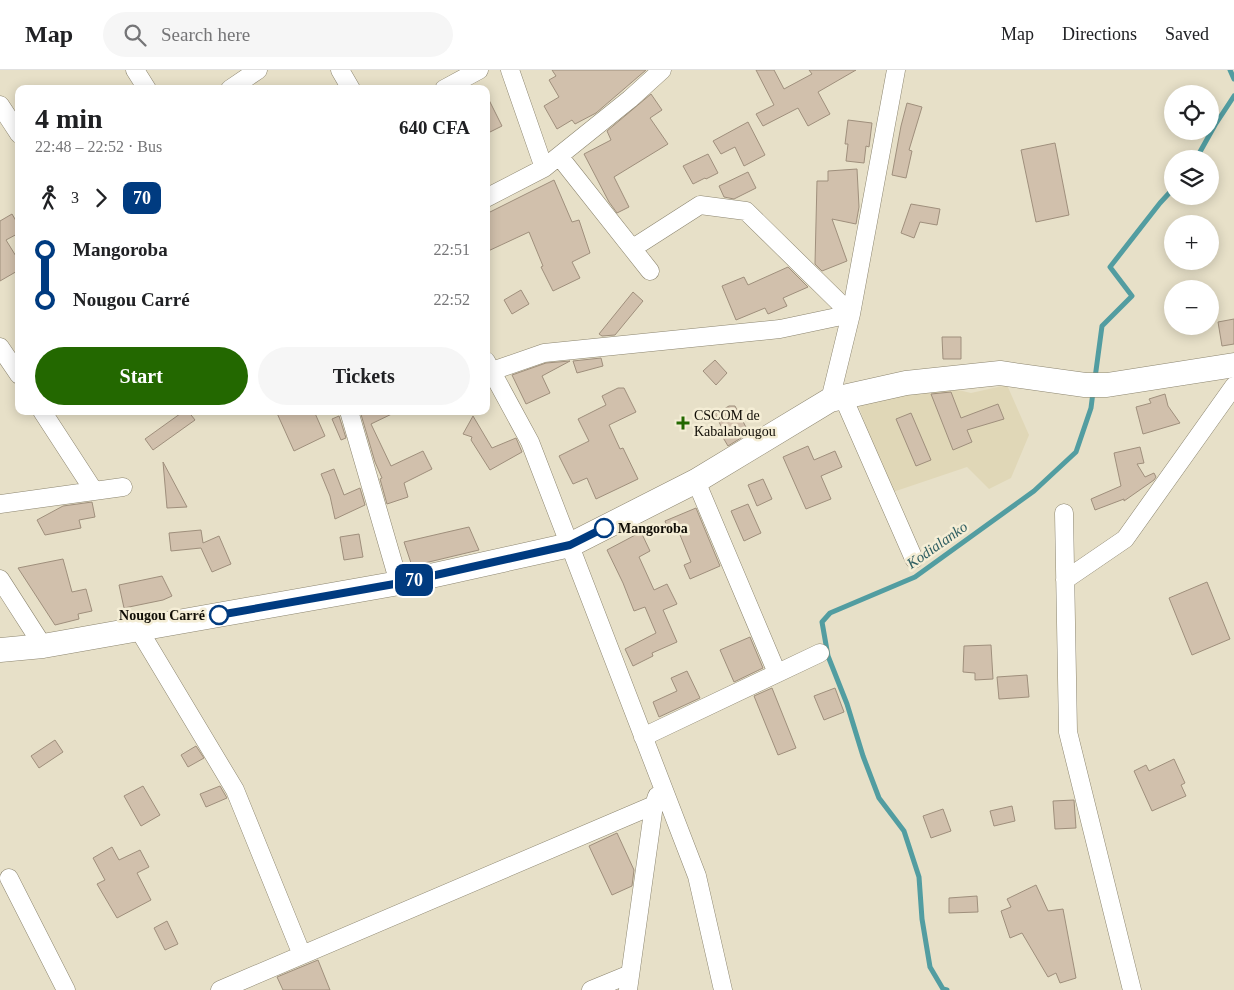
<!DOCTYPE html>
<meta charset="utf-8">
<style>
:root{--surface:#fff;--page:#f6f6f6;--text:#202124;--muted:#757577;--line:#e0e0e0;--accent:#236800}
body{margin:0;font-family:"Times New Roman",serif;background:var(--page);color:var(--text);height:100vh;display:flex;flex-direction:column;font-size:19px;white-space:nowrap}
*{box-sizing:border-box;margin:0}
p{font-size:16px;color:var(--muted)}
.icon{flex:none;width:28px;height:28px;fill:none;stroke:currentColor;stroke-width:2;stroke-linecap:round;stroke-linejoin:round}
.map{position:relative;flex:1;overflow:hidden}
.panel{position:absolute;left:15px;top:15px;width:475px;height:330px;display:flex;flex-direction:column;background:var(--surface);border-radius:10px;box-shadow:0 2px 12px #0003}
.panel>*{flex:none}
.badge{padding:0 10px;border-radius:8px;font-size:18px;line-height:32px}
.buttons{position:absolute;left:1164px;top:15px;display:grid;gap:10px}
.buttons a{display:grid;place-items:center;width:55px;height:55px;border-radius:50%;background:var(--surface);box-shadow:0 2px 12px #0003;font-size:25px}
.map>.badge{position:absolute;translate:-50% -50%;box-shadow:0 0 0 2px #fff}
.legs{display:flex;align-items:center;gap:8px;height:55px;padding:0 20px;font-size:16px}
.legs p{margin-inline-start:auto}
.headline{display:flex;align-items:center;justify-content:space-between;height:85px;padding:0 20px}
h1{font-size:28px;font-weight:700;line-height:38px}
.primary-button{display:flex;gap:10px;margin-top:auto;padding:10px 20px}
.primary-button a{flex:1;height:58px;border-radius:30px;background:var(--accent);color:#fff;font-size:20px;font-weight:700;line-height:58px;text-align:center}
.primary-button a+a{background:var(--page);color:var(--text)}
ul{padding:0 20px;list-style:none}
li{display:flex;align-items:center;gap:18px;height:50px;font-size:19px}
li i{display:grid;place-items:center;width:8px;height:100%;margin:0 6px;background:currentColor}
li i::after{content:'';width:12px;height:12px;margin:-6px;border:4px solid;border-radius:50%;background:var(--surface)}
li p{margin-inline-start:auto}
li:first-child i{background:linear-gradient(#0000 50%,currentColor 0)}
li:last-child i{background:linear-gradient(currentColor 50%,#0000 0)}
header{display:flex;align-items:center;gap:30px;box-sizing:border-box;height:70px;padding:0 25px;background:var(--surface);border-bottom:1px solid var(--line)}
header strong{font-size:24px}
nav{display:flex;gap:28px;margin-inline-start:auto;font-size:18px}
.search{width:350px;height:45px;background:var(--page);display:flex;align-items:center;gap:12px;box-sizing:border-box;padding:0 18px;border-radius:28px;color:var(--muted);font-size:19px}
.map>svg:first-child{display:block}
.built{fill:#e0d7b7}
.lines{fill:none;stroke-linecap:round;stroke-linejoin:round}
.stream{stroke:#529da1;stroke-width:5}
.building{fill:#d1c0ac;stroke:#9f8f7c}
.street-casing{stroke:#8c856f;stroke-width:19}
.secondary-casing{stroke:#8c856f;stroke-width:25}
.street{stroke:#fff;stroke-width:18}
.secondary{stroke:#fff;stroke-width:24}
.line-1-casing{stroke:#fff;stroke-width:11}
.line-1{stroke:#003b80;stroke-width:8}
.poi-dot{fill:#236800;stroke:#f4edd5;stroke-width:2}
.stop-1-dot{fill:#fff;stroke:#003b80;stroke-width:2.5}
.labels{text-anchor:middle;stroke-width:5;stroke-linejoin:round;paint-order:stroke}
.poi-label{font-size:14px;fill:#100d06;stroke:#f4edd5;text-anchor:start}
.stop-label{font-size:14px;font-weight:bold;fill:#100d06;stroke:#f4edd5;text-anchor:start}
.water-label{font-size:15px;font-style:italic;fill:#2c5c60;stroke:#f4edd5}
</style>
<header>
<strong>Map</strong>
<div class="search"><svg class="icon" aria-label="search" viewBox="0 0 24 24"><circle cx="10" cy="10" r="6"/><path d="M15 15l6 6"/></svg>Search here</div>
<nav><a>Map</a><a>Directions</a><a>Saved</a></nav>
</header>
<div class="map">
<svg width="1234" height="920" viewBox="0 0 1234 920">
<rect width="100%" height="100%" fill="#e7e0c8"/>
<path class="built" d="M1007 315 1029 365 1011 408 989 419 967 397 890 423 858 334 942 316 971 323Z"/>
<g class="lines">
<path class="stream" d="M1230 0 1234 9
M1196 89 1215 55 1234 26
M1095 308 1102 256 1132 226 1110 197 1160 133 1172 120
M947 920 943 919 930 897 922 849 919 807 904 761 879 728 863 686 847 634 828 586 822 552 830 543 915 507 1034 421 1076 382 1091 338 1093 322"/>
</g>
<path class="building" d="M552 0H646L596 43 575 54 572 50 557 59 544 36 559 27 549 10 556 6Z
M756 0H774L784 19 812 4 809 0H856L818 22 830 44 808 56 798 38 763 56 756 44 774 35Z
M486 24 502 56 486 64Z
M651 24 662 40 650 48 668 74 614 107 629 137 617 143 609 132 584 84 611 70 607 61Z
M907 33 922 37 909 80 912 81 906 108 892 105 901 56Z
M848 50 872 53 869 77 866 76 864 93 846 91 848 74H845Z
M748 52 765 85 744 96 735 77 721 84 713 71Z
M1055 73 1069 145 1036 152 1021 80Z
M708 84 718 103 706 109 705 108 693 114 683 96Z
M857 99 859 137 856 154 832 149 847 191 822 201 815 194 817 111H828V101Z
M748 102 756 118 734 129 724 127 719 116Z
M554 110 572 152 579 150 590 183 572 192 580 208 553 221 541 197 543 196 529 162 486 182V144Z
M911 134 940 139 937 155 920 152 914 168 901 163Z
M12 144 19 156V163L6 170 19 191V200L0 211V151Z
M788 197 808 217 783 228 787 236 768 244 765 238 736 250 722 216 744 207 748 215Z
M521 220 529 234 512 244 504 230Z
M633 222 643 231 615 265 602 266 599 264Z
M1234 249V274L1222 276 1218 252Z
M942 267H961V289H943Z
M601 288 603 296 577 303 573 291Z
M715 290 727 303 716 315 703 301Z
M570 291 542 306 550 323 526 334 512 305 546 293Z
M618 318H624L636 342 609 355 620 379 623 378 638 409 596 429 587 408 573 414 559 386 589 371 578 349 606 335 602 326Z
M951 322 961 348 998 334 1004 349 967 360 972 372 953 380 931 324Z
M1165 324 1168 336 1180 353 1143 364 1136 337 1151 333 1149 329Z
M729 336H735L749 363 728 376 718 359 722 358 715 344Z
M184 341H188L195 350 153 380 145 369Z
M276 341H314L325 366 294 381Z
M360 341H398L371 354 391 396 423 381 432 399 404 413 408 427 387 434 380 409 382 408 375 392Z
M911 343 931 390 916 396 896 349Z
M339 346 346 368 341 370 332 349Z
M473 346 492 378 516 368 522 382 490 400 471 370 472 367 463 364Z
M808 376 814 390 835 381 842 397 821 406 831 429 806 439 783 387Z
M1140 377 1144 393 1137 394 1145 407 1154 403 1156 407 1154 410 1124 431V429L1095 440 1091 429 1121 416 1114 383Z
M163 392 187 437 167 438Z
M334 399 344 425 360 418 365 435 335 449 330 426 321 404Z
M763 409 772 429 757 436 748 415Z
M92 432 95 447 79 450 81 458 45 465 37 450 63 436Z
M748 434 761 463 744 471 731 441Z
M696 438 720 496 690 509 684 495 691 492 678 460 670 463 665 451Z
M469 457 479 480 412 496 404 472Z
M201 460 203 473 219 466 231 494 212 502 201 478 171 481 169 463Z
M641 462 650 481 639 487 654 520 667 514 677 534 663 540 677 572 652 583 653 586 633 596 625 579 656 563 645 537 634 541 623 513 607 480Z
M359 464 363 487 344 490 340 467Z
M63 489 72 522 86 519 92 541 78 544 79 549 55 555 18 498Z
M162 506 172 526 163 530 124 538 119 515Z
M1207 512 1230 569 1192 585 1169 528Z
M750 567 763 598 734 612 720 580Z
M991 575 993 609 975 610V603L963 602 964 576Z
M687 601 700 628 659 647 653 632 677 621 671 608Z
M1027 605 1029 627 999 629 997 607Z
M772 618 796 678 778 685 754 626Z
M835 618 844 642 824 650 814 626Z
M55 670 63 682 39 698 31 686Z
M196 676 204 688 188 697 181 685Z
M1174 689 1185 713 1181 715 1186 726 1152 741 1134 701 1146 695 1149 701Z
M143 716 160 745 141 756 124 726Z
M220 716 227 728 206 737 200 724Z
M1074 730 1076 758 1055 759 1053 731Z
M1012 736 1015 751 994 756 990 741Z
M943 739 951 761 931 768 923 746Z
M617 763 634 800 632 816 612 825 589 776Z
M112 777 119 790 140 780 149 797 137 803 151 830 117 848 97 814 105 810 93 788Z
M1036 815 1048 841 1063 839 1076 908 1060 913 1056 903 1048 907 1022 863 1010 868 1001 841 1011 837 1007 829Z
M977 826 978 842 949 843V828Z
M167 851 178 874 165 880 154 858Z
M318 890 330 920H283L277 907Z"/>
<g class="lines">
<defs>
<path id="street" d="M135 0 147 19
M340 0 351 19
M510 0 544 98
M230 19 258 0
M444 19 479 0
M0 35 19 64
M559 86 650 201
M486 128 544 98 630 29 662 0
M633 178 700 135 746 141 851 244
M0 277 19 305
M486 291 530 372 697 806 723 920
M492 301 544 283 780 259 851 244
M843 327 914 489
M830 330 851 244 896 0
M42 341 94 421
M349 341 399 513
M696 411 777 603
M0 434 123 417
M1064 443 1068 662 1132 920
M0 509 43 576
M1065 510 1125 469 1234 316
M139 560 235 720 302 885
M643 667 820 583
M9 808 66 920
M220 920 654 735
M591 920 630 904
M628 920 654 735 657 726"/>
<path id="secondary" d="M0 580 43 576 399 513 570 475 696 411 830 330 906 313 1000 303 1085 315H1107L1234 295"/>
</defs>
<use href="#street" class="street-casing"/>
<use href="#secondary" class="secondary-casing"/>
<use href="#street" class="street"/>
<use href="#secondary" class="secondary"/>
</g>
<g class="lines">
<defs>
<path id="line-1" d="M219 545 400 513 570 475 604 458"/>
</defs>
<use href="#line-1" class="line-1-casing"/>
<use href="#line-1" class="line-1"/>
</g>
<path class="poi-dot" d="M680.5 345.5h5v5h5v5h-5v5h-5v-5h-5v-5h5z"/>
<g class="stop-1-dot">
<circle cx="604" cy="458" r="9"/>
<circle cx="219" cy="545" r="9"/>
</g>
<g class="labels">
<g class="poi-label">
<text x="694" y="350">CSCOM de<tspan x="694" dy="16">Kabalabougou</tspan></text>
</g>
<g class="stop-label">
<text x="618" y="463">Mangoroba</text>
<text x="205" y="550" text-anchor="end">Nougou Carré</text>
</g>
<g class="water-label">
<text transform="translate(937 475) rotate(-35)" y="5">Kodialanko</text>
</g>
</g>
</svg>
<div class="buttons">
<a><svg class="icon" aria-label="locate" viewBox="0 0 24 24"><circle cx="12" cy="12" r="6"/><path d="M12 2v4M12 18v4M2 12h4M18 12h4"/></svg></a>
<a><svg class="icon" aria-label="layers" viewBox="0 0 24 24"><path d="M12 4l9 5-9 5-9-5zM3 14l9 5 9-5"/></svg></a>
<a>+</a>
<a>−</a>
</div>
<b class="badge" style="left:414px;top:510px;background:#003b80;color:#fff">70</b>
<section class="panel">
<div class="headline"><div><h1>4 min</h1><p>22:48 – 22:52 · Bus</p></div><b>640 CFA</b></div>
<div class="legs"><svg class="icon" aria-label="walk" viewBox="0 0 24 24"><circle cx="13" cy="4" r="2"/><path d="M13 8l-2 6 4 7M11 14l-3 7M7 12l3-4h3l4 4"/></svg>3<svg class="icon" aria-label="forward" viewBox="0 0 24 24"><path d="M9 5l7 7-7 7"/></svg><b class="badge" style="background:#003b80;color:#fff">70</b></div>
<ul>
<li><i style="color:#003b80"></i><b>Mangoroba</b><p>22:51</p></li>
<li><i style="color:#003b80"></i><b>Nougou Carré</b><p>22:52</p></li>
</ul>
<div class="primary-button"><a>Start</a><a>Tickets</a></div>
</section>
</div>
